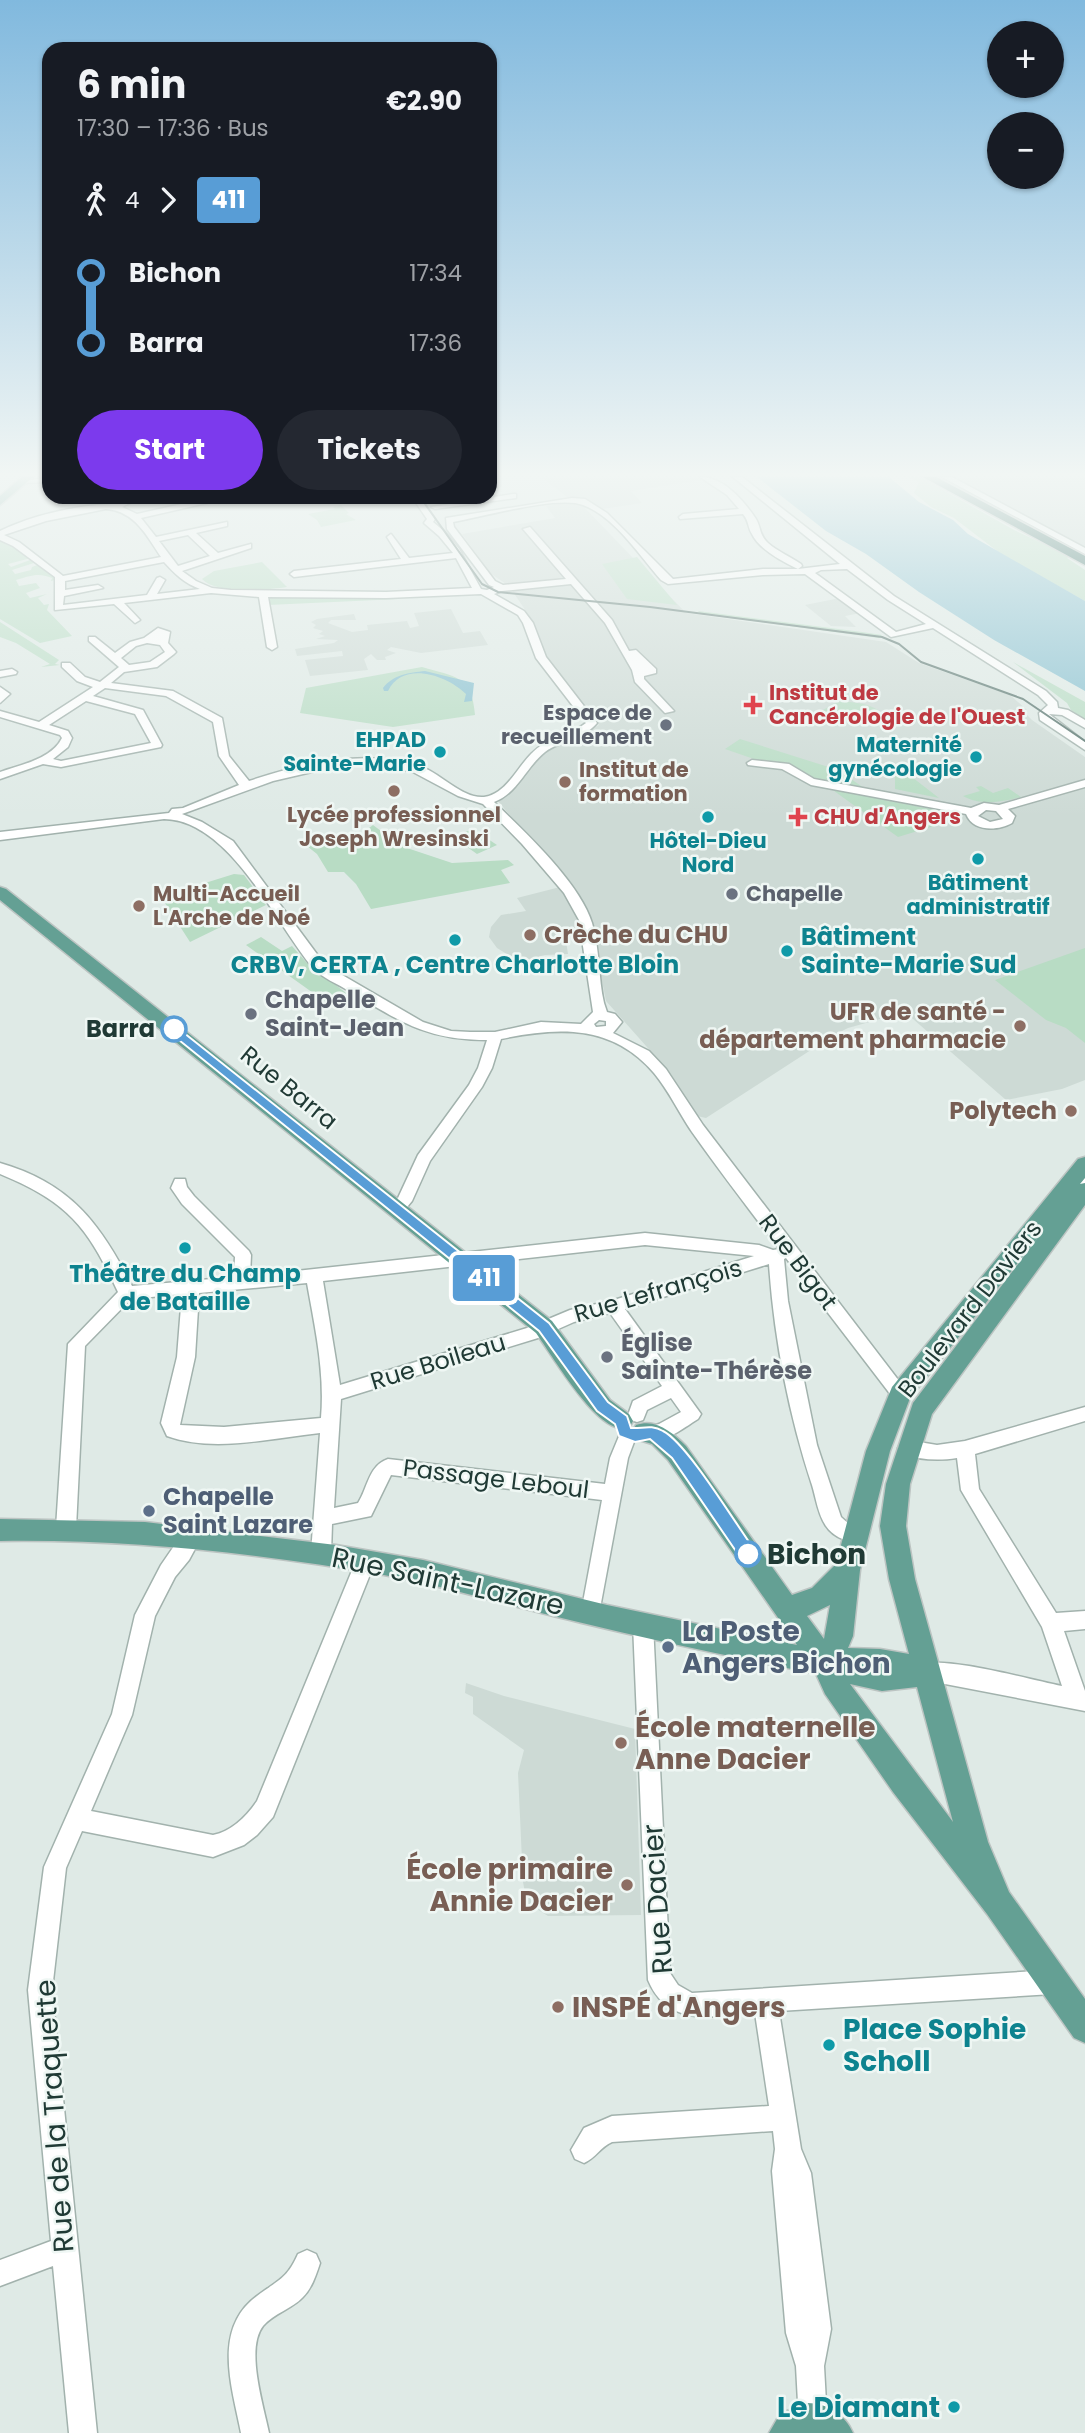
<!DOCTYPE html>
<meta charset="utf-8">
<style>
:root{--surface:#171b24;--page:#242831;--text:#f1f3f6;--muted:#9ea1a6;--accent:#7c3aed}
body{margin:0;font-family:Poppins,sans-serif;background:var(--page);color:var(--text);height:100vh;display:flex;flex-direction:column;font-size:26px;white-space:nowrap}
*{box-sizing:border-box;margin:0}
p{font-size:23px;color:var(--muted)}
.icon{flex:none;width:38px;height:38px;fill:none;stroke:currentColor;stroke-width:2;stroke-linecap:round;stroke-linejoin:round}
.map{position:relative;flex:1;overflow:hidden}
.details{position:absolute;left:42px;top:42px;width:455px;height:462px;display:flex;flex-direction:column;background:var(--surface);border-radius:21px;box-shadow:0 2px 5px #0004}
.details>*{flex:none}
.badge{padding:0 14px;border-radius:5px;font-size:24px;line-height:46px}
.buttons{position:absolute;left:987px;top:21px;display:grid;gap:14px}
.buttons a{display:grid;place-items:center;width:77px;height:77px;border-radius:50%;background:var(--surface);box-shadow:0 2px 5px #0004;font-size:35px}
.map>.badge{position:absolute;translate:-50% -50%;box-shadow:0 0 0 4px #fff}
.legs{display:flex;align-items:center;gap:10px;height:77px;padding:0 35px;font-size:23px}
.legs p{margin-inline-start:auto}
.overview{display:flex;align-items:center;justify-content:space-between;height:119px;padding:0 35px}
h1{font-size:38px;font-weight:700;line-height:52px}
.button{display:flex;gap:14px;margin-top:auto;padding:14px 35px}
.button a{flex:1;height:80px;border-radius:42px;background:var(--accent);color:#fff;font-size:28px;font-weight:700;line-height:80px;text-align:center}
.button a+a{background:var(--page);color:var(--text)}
ul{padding:0 35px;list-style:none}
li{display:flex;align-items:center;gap:24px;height:70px;font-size:26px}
li i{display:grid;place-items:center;width:10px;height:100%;margin:0 9px;background:currentColor}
li i::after{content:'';width:18px;height:18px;margin:-9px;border:5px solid;border-radius:50%;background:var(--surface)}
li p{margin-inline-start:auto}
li:first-child i{background:linear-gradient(#0000 50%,currentColor 0)}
li:last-child i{background:linear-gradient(currentColor 50%,#0000 0)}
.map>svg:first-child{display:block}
.built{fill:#cddad5}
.green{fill:#b8dcc4}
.water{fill:#87c0d0}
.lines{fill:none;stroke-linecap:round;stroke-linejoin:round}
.minor-casing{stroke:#a2b2ad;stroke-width:3}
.major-casing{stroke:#bcc4c2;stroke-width:3}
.highway-casing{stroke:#bcc4c2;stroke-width:3}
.minor{fill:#fff;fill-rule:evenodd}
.major{fill:#64a094;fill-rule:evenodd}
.highway{fill:#2c665e;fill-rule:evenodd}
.tram{stroke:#5a7670;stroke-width:2}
.line-1{fill:#589dd6;stroke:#fff;stroke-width:2}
.health-dot{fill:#e0444e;stroke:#eff7f4;stroke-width:2.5}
.worship-dot{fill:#6b7280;stroke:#eff7f4;stroke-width:2.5}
.culture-dot{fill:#0f9aa8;stroke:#eff7f4;stroke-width:2.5}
.education-dot{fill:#8d6e63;stroke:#eff7f4;stroke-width:2.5}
.stop-1-dot{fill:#fff;stroke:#589dd6;stroke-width:3.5}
.service-dot{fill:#5c6f8a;stroke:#eff7f4;stroke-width:2.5}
.labels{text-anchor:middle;stroke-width:5;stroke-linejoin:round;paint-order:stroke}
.far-health-label{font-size:21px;font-weight:bold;fill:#be3a42;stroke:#eff7f4;text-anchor:start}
.far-worship-label{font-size:21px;font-weight:bold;fill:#5b616d;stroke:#eff7f4;text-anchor:end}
.far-culture-label{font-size:21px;font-weight:bold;fill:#0d838f;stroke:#eff7f4;text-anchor:end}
.far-education-label{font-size:21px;font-weight:bold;fill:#785e54;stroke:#eff7f4;text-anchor:start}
.education-label{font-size:24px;font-weight:bold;fill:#785e54;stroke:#eff7f4;text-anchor:end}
.culture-label{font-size:24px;font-weight:bold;fill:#0d838f;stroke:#eff7f4}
.worship-label{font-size:24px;font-weight:bold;fill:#5b616d;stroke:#eff7f4;text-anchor:start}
.stop-label{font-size:24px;font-weight:bold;fill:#203a35;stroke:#eff7f4;text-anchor:end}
.street-label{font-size:24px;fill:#203a35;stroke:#eff7f4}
.service-label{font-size:24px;font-weight:bold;fill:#4e5e75;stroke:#eff7f4;text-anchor:start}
.near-stop-label{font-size:28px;font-weight:bold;fill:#203a35;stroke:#eff7f4;text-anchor:start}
.near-street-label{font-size:28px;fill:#203a35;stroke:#eff7f4}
.near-service-label{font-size:28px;font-weight:bold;fill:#4e5e75;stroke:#eff7f4;text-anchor:start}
.near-education-label{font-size:28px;font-weight:bold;fill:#785e54;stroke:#eff7f4;text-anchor:start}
.near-culture-label{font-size:28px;font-weight:bold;fill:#0d838f;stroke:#eff7f4;text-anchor:start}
</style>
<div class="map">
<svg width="1085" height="2433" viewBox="0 0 1085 2433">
<rect width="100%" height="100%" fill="#dfeae6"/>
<path class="built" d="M541 477H696L702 480 631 491 642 503 602 509 585 498 567 497Z
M952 477H1085V550L1083 549Z
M568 503 581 504 686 613 886 642 919 663 1010 695 1027 710 1024 712 1032 720 1085 757V1080L1062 1089 1006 1100 905 1012 848 1028 834 1035 706 1118 697 1116 671 1074 606 1001 592 931 565 935 568 954 545 955 526 960 510 956 497 948 489 937 491 927 501 915 526 911 517 898 568 885 498 801 518 786 543 754 599 725 558 676 543 651 532 620 509 586 490 573 462 534 555 518 546 506Z
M840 598 861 613 845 616 856 627 831 626 805 605Z
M451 609 463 633 480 631 488 645 421 653 391 647 387 650 396 653 385 657 386 660H377L371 654 364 659 368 670 310 676 305 660 343 656 342 651 297 656 295 649 334 643 338 640 316 639 325 636 319 634 323 631 313 628 316 625 311 622 317 619 354 614 356 620H331L328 623 352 632 368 630 367 625 407 621 410 628 419 626 414 613Z
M466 1683 504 1696 635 1729 641 1915 548 1916 527 1903 523 1882 518 1773 524 1750 473 1714V1697L465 1693Z"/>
<path class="green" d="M907 477H920L1014 530 1070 556 1067 558 1085 570V601L1001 554 954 518 931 507 914 493 919 482Z
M341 505 349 513 346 514 356 520 321 527 317 520 308 514 335 509 333 507Z
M0 538 31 558 8 564 11 567 33 559 37 562 12 570 15 574 31 570 32 567 40 564 48 569 44 571 53 572 59 579 51 581 52 578C38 572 30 576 16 580L19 586 36 583 40 588 26 593 30 598 47 594 38 598 44 605 49 604 47 610 72 636 40 643 0 619Z
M637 557 677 605 627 599 602 564Z
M262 562 287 587C266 590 217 595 202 579L214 571Z
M273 596 393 597 399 599 268 605 267 599Z
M698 611 862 632 882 635 879 638 701 614Z
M0 622 59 660 55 664 60 665 41 667 50 664 16 643 0 637Z
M1013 662 1085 702V720L1071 710 1067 703Z
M422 667C455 677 472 675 475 715L393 727 300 713 306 688Z
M838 701C860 703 878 703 890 723L877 724 843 714 838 718 818 713Z
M740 739 838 770 880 799 956 814 960 818 898 837 823 783 725 749Z
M895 764 939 798 895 789Z
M981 786 993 793 1008 788 1021 797C1003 802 980 806 963 796L980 791 976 787Z
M373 825 401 846 452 863 508 860 514 865 501 870 510 883 371 909 356 884 344 872H328L317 854 302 842 316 838 329 848 352 841Z
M473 829 497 845 477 854 453 837Z
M234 874 244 875 266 905 190 942 163 900 192 892 189 888Z
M261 937 282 951 292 946 307 963 350 996 345 998 340 995 334 998 337 1001 330 1005 246 945Z
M1085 948V1043L1066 1028 1046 1020 995 980Z"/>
<path class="water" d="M757 477H889L919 502 953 520 968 534 1085 601V691L994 640 919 592 866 554 826 531Z
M425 671 474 683 472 701 464 702 466 694C447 675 403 660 388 691H384L383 688C394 674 409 673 425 671Z"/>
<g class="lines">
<defs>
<path id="minor" d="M700 477C723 476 744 501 756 519 761 527 759 535 768 543 777 551 791 557 801 564L802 566 798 569 840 564 733 477H742L894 596 1046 691 1057 702 1058 708 1068 710 1085 720V728L1062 715 1049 714 1085 742V750L1040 720 1039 713 1048 705 1038 695 933 628 891 637 805 574 763 575 668 584 661 580C639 555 615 517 583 505 559 495 482 517 453 522L454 527 495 581 503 585 566 579 523 529 530 527 612 620 629 651 636 650 656 669V673L644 676V679L674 711 665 713 635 682 632 670 605 623 571 584 502 591 494 594 524 611 533 623 546 657 597 723C584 739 561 740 545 752 526 767 518 793 494 802 524 831 580 883 592 923 600 949 598 977 604 1003L607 1012 615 1014 622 1022 613 1033 649 1051 666 1069 703 1125 909 1394 906 1399 900 1401 894 1399 786 1258 784 1259 788 1301 817 1445 841 1517 850 1525 863 1529 866 1535 863 1541C851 1545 833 1537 826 1526 818 1515 816 1498 812 1485 789 1415 774 1338 769 1264L625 1309 701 1414 698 1419C683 1428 664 1445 646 1438L643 1433 646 1428 659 1424 681 1412 671 1398 647 1410 643 1420 637 1422 631 1420 628 1415 633 1401 662 1386 610 1313 574 1322 538 1338 341 1399 334 1508 358 1503C368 1488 368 1466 388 1459L605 1484 610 1458 622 1429 628 1427 634 1429 637 1434 628 1458 598 1619 591 1622 584 1619 581 1613 602 1500 391 1475 371 1516 332 1524 331 1553 328 1559 321 1561 314 1559 311 1553 320 1433C271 1438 214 1453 167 1436L161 1423 177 1357 182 1294 131 1299 85 1346 76 1528 73 1534 66 1536 59 1534 56 1528 68 1344 118 1292C87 1226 68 1202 0 1174V1163C70 1183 101 1224 132 1286L234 1277 235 1257 182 1204 171 1188 175 1179H185L187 1187 194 1196 249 1251 251 1255 250 1276 645 1233 759 1245 773 1250 779 1249C750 1210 720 1172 692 1132 679 1113 669 1091 654 1073 612 1024 558 1027 501 1039L492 1068 482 1087 430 1161 412 1201 402 1213H390L388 1209 398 1198 418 1155 469 1085 478 1068 487 1040C425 1040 400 1021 349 991 338 984 322 978 313 968 275 923 230 820 164 819L0 840V832L169 813 172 809 183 808 239 785 219 756 213 722 166 696 105 688 93 696 143 710 162 745 161 747 61 767 43 764 0 779V772C20 765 52 759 62 738L60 735 0 717V711L39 722 93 687 77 681 62 667V663H70L85 677 100 682 119 667 89 641V637H95L115 653 130 642 144 638 158 628 170 632 168 643 176 652 174 654 157 667 124 672 111 683 173 691 222 718 229 756 249 781C303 763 366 748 422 767 441 774 463 799 484 797 506 794 517 768 531 754 546 738 569 736 586 723L536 658 523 623 518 615 481 594 386 598 268 597 277 647 272 650 267 647 259 597 211 593 124 603 140 620 135 623 114 604 55 610V577L13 546 0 540V531C33 515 74 506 111 504 122 504 130 497 142 497L122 507 137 514 204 499 208 501 207 503 141 518 156 537 227 522V526L196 533 218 553 251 544V548L182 571 196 581 212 588 231 590 386 592 472 588 456 558 294 577 290 574 294 571 401 559 387 537 391 534 409 558 453 553 439 536 424 523 427 519 412 497H420L435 519 433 522 445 532 459 549 481 589 487 590 494 587 489 585 447 529 446 518 572 498 585 499 607 513 673 579 763 569H798C783 562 759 549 752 534 747 526 750 523 743 514L680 519 679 517 683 514 739 509 727 495ZM106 509C135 511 147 536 161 557L63 576 19 542 4 535 46 521ZM188 535 210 556 178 566 159 541ZM164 562C175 574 184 583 200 589L157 594 165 580 160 577 157 578 147 595 63 605 64 596 103 588 98 585 65 590V581ZM847 569 888 600 926 624 896 632 815 573 821 570ZM147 643 160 645 165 652 150 662 129 665 121 658 136 646ZM86 701 135 714 151 743 61 761 53 759 68 747 72 738 68 731 49 725ZM359 765 388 767 413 772 458 796 483 804 522 844 564 893 579 920 593 1012 581 1024 541 1022 495 1032H470L451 1031 423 1022 325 965 233 841 202 822 182 814 273 781 329 768ZM599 1020 606 1021V1026L596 1027 594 1024ZM645 1245 754 1256 614 1300 570 1310 527 1328 340 1385 323 1281ZM307 1283C315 1328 325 1372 321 1418L224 1427 180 1425 195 1357 199 1293Z
M942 477H952L1085 548V554Z
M49 478V482L22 483 18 481Z
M513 494H516V498L435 509 431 507Z
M12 669 17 672 16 674 0 677V671Z
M0 687 10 694 0 703Z
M752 760 789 764 814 779 971 808 984 803 999 805 1085 780V787L1008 809 1015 816 1012 823C998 831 973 832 966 814L811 785 782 769 748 765 747 763ZM986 810 996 811 1003 819 990 822 978 816Z
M1085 1173V1190L1077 1185 1080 1174Z
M1085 1407V1421L975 1454 979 1489 1056 1613 1085 1611V1629L1064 1631 1085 1691V1711L919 1679 916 1672 919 1665C944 1655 1031 1680 1062 1686L1042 1627 961 1490 957 1458C938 1461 919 1460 901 1453L898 1448 901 1443 907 1440 937 1445 965 1441Z
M192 1528 199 1530 202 1536 189 1560 175 1577 155 1616 132 1715 91 1811 213 1835C232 1831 246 1817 257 1801L358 1556 365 1553 372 1556 375 1562 273 1817 257 1835 244 1845 213 1857 82 1831 66 1868 52 1990 97 2433H69L53 2266 0 2286V2260L51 2241 28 1990 44 1867 112 1714 135 1615 161 1565 185 1530Z
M643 1615 650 1618 653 1624 670 1973 678 1985 692 1993 1053 1970 1061 1974 1065 1982 1061 1990 1053 1994 779 2011 801 2149 811 2173 831 2329 824 2366 827 2421 823 2431H803L799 2421 796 2366 786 2333 772 2171 775 2149 773 2131 612 2142C600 2147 596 2158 584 2163L575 2159 571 2150 584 2128 612 2116 769 2106 755 2013C712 2016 668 2028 648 1980L633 1624 636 1618Z
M307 2250 316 2254 320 2263C316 2275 312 2288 303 2297 292 2309 274 2313 263 2326 245 2349 264 2407 269 2433H241C232 2387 212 2329 257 2296 278 2280 287 2279 298 2254Z"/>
<path id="major" d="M22 477H33L0 505V496Z
M0 887 6 889 552 1321 610 1400 629 1414 633 1421 629 1428C599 1438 553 1356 536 1333L0 900Z
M1085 1157V1178L1080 1184 1085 1183V1205L932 1414 910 1484 906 1526 915 1579 988 1842 1009 1892 1085 1999V2043L1074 2038 987 1914 893 1792 825 1694 816 1674C736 1657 654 1641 574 1621 510 1606 448 1587 384 1575 257 1553 129 1539 0 1541V1519L145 1522 336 1545 423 1560 607 1605 797 1645 668 1460 652 1444 636 1439 632 1432 636 1425C656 1418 672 1432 686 1446L792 1595 812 1588 836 1564 866 1451 892 1387 1078 1159ZM1040 1235 913 1403 886 1484 880 1526 889 1579 909 1654 880 1649 848 1648 853 1636 860 1570 890 1451 910 1398ZM830 1605 824 1639 807 1616ZM850 1684 882 1691 917 1687 953 1822Z
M805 2403C826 2402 845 2414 853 2433H769L780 2414Z"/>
<path id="highway" d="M923 477H936L1085 556V565Z"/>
</defs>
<use href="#minor" class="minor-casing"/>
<use href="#major" class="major-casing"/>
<use href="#highway" class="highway-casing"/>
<use href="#minor" class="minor"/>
<use href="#major" class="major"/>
<use href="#highway" class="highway"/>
<path class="tram" d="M420 497 482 584 498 592 650 607 882 637 899 644 921 662 1023 699 1085 741"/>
</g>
<linearGradient id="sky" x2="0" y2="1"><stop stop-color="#81b9de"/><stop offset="0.58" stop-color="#f1f6f4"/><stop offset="1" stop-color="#f1f6f4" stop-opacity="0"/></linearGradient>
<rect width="1085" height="817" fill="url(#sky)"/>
<path class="line-1" d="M174 1025 549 1323 608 1402 627 1416 631 1428C642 1429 651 1424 663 1431 687 1443 735 1523 754 1549L756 1554 754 1560 748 1562 742 1560 672 1458 650 1439 635 1442 619 1436 615 1424 597 1411 539 1331 169 1032 168 1029Z"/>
<g class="health-dot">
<path d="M749.5 694.5h7v7h7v7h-7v7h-7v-7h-7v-7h7z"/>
<path d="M794.5 806.5h7v7h7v7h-7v7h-7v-7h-7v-7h7z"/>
</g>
<g class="worship-dot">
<circle cx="666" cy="725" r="7"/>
<circle cx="732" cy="894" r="7"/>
<circle cx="251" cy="1014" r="7"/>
<circle cx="607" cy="1357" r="7"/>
</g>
<g class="culture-dot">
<circle cx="440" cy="752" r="7"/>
<circle cx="976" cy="757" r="7"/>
<circle cx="708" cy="817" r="7"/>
<circle cx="978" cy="859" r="7"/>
<circle cx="455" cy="940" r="7"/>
<circle cx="787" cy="951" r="7"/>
<circle cx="185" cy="1248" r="7"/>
<circle cx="829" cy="2045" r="7"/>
<circle cx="954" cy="2407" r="7"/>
</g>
<g class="education-dot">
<circle cx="565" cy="782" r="7"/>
<circle cx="394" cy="791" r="7"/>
<circle cx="139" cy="906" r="7"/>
<circle cx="530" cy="935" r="7"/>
<circle cx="1020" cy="1026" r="7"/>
<circle cx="1071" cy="1111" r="7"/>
<circle cx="621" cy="1743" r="7"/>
<circle cx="627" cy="1885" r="7"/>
<circle cx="558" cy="2007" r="7"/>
</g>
<g class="stop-1-dot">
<circle cx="174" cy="1029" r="12"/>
<circle cx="748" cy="1554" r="12"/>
</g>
<g class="service-dot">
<circle cx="149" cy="1511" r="7"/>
<circle cx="668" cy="1647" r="7"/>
</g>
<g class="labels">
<g class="far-health-label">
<text x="769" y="700">Institut de<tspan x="769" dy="24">Cancérologie de l'Ouest</tspan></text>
<text x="814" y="824">CHU d'Angers</text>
</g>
<g class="far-worship-label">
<text x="652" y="720">Espace de<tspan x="652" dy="24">recueillement</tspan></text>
<text x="746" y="901" text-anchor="start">Chapelle</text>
</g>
<g class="far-culture-label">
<text x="426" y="747">EHPAD<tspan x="426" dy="24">Sainte-Marie</tspan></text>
<text x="962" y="752">Maternité<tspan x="962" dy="24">gynécologie</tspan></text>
<text x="708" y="848" text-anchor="middle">Hôtel-Dieu<tspan x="708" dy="24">Nord</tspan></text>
<text x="978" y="890" text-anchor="middle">Bâtiment<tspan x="978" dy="24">administratif</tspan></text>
</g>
<g class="far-education-label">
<text x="579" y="777">Institut de<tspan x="579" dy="24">formation</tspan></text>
<text x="394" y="822" text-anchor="middle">Lycée professionnel<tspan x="394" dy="24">Joseph Wresinski</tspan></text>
<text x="153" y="901">Multi-Accueil<tspan x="153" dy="24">L'Arche de Noé</tspan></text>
</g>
<g class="education-label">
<text x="544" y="943" text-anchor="start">Crèche du CHU</text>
<text x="1006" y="1020">UFR de santé -<tspan x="1006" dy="28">département pharmacie</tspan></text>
<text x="1057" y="1119">Polytech</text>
</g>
<g class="culture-label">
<text x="801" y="945" text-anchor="start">Bâtiment<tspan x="801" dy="28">Sainte-Marie Sud</tspan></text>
<text x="455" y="973">CRBV, CERTA , Centre Charlotte Bloin</text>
<text x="185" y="1282">Théâtre du Champ<tspan x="185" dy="28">de Bataille</tspan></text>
</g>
<g class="worship-label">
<text x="265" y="1008">Chapelle<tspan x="265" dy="28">Saint-Jean</tspan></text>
<text x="621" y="1351">Église<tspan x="621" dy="28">Sainte-Thérèse</tspan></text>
</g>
<g class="stop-label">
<text x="155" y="1037">Barra</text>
</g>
<g class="street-label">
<text transform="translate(289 1088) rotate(39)" y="8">Rue Barra</text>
<text transform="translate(798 1262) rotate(53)" y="8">Rue Bigot</text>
<text transform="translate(658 1291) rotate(-16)" y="8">Rue Lefrançois</text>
<text transform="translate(970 1309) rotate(-52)" y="8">Boulevard Daviers</text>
<text transform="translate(438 1362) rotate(-17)" y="8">Rue Boileau</text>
<text transform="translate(496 1479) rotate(7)" y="8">Passage Leboul</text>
</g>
<g class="service-label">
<text x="163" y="1505">Chapelle<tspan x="163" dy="28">Saint Lazare</tspan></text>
</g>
<g class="near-stop-label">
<text x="767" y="1564">Bichon</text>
</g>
<g class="near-street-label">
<text transform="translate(448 1581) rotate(12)" y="10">Rue Saint-Lazare</text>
<text transform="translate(657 1899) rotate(-94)" y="10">Rue Dacier</text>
<text transform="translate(54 2116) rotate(-94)" y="10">Rue de la Traquette</text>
</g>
<g class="near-service-label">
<text x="682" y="1641">La Poste<tspan x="682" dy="32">Angers Bichon</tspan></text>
</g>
<g class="near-education-label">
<text x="635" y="1737">École maternelle<tspan x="635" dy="32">Anne Dacier</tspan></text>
<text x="613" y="1879" text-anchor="end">École primaire<tspan x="613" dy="32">Annie Dacier</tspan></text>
<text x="572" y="2017">INSPÉ d'Angers</text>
</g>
<g class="near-culture-label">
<text x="843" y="2039">Place Sophie<tspan x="843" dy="32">Scholl</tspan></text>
<text x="940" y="2417" text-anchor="end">Le Diamant</text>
</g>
</g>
</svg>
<div class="buttons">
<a>+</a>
<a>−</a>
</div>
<b class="badge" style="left:484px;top:1278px;background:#589dd6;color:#fff">411</b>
<section class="details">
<div class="overview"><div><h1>6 min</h1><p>17:30 – 17:36 · Bus</p></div><b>€2.90</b></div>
<div class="legs"><svg class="icon" aria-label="walk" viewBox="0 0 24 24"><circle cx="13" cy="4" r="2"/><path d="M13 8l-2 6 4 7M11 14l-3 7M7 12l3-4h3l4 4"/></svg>4<svg class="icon" aria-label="forward" viewBox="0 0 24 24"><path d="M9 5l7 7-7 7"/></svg><b class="badge" style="background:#589dd6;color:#fff">411</b></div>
<ul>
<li><i style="color:#589dd6"></i><b>Bichon</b><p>17:34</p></li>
<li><i style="color:#589dd6"></i><b>Barra</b><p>17:36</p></li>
</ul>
<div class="button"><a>Start</a><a>Tickets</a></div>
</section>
</div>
